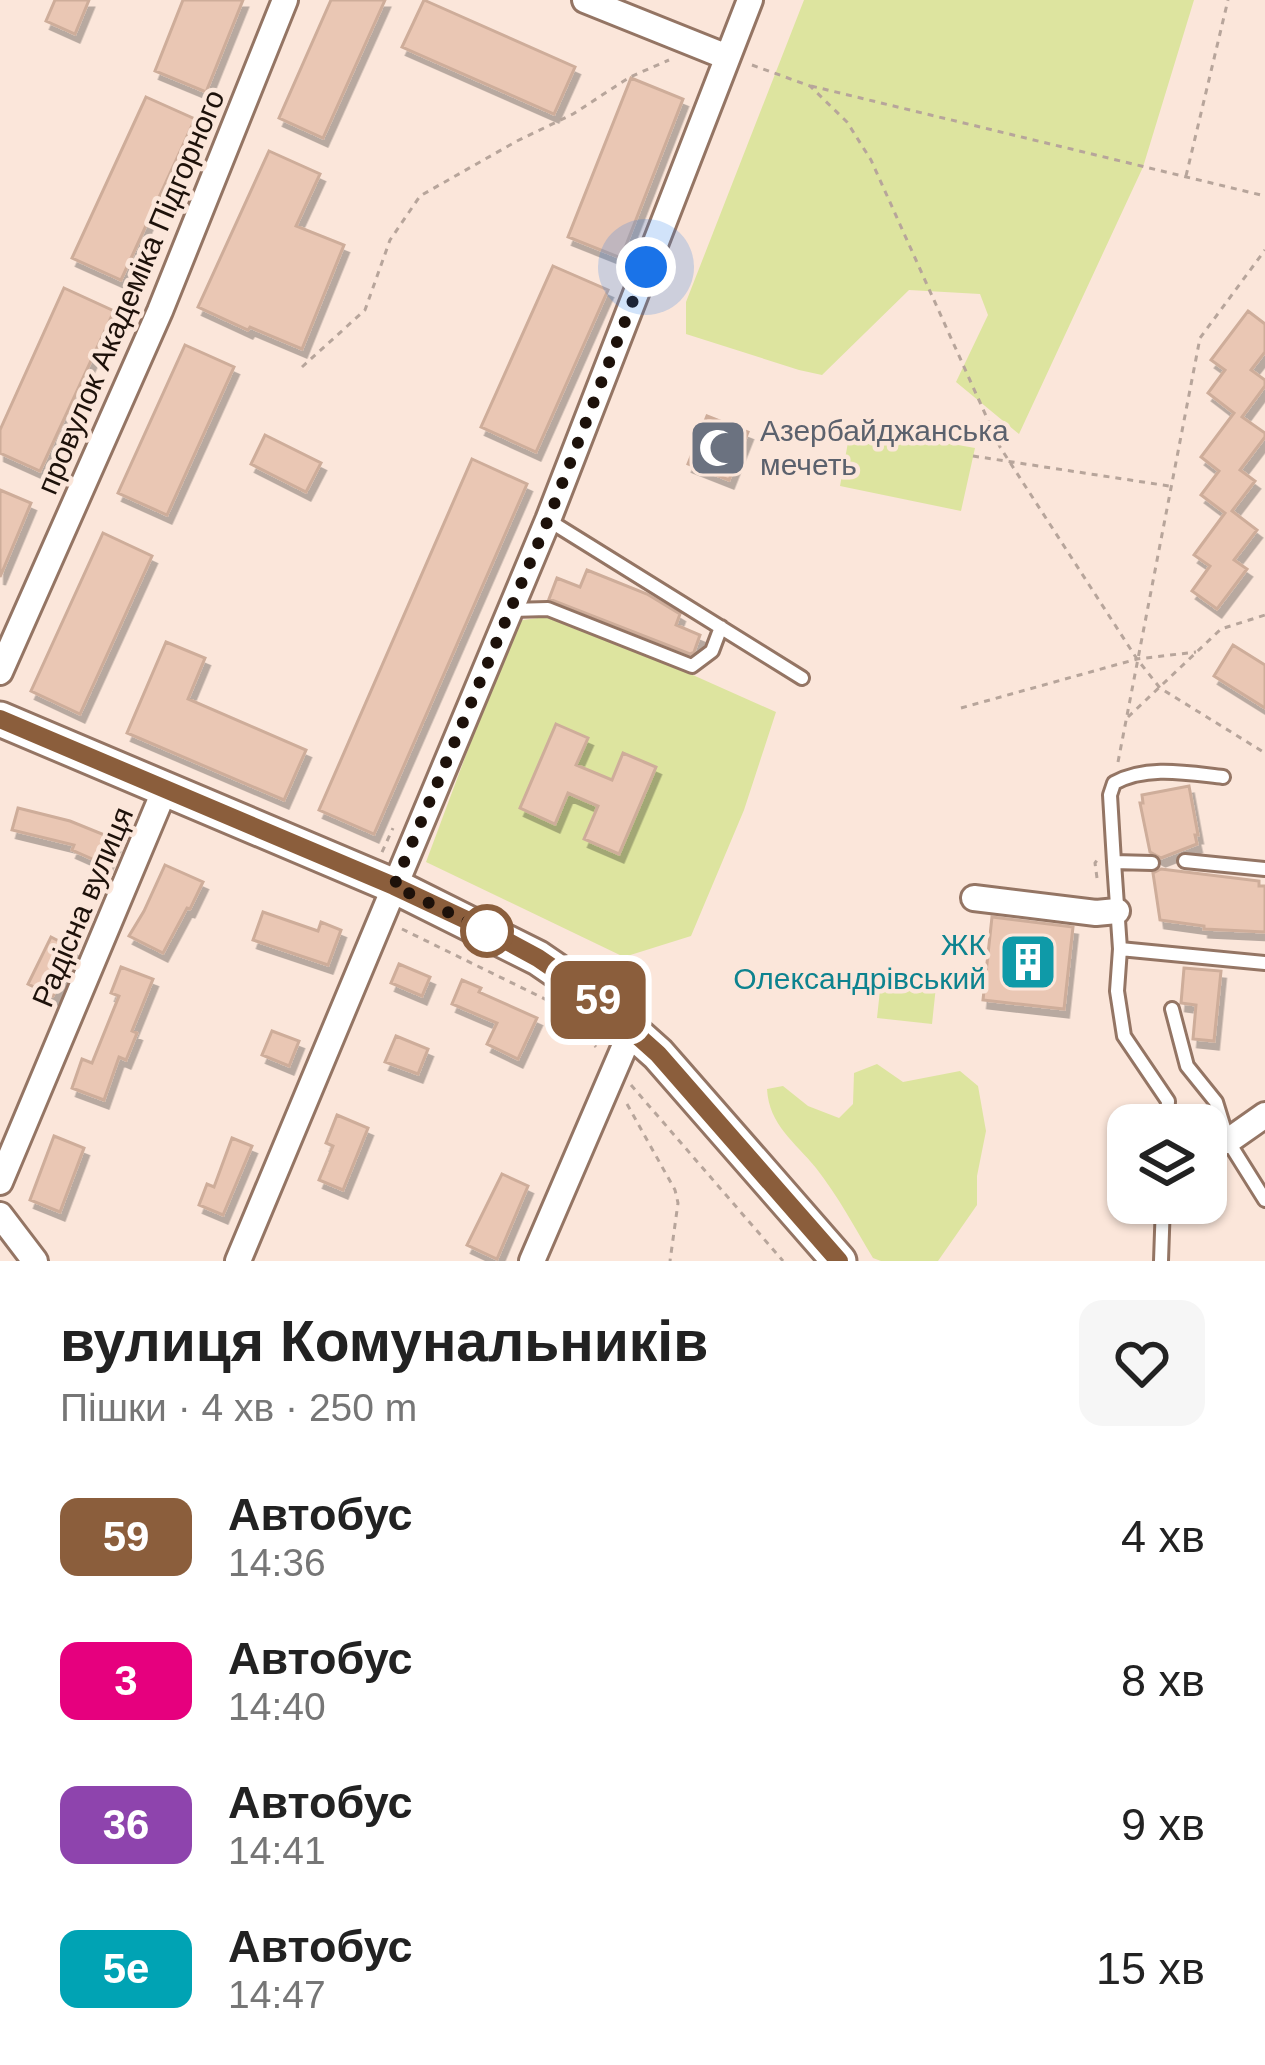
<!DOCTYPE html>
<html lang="uk">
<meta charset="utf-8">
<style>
:root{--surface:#fff;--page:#f6f6f6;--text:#222;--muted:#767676}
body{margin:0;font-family:Helvetica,sans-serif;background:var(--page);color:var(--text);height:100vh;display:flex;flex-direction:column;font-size:45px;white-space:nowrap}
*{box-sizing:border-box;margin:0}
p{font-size:39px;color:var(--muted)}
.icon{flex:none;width:66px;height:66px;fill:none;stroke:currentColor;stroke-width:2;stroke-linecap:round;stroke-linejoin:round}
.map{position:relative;height:1261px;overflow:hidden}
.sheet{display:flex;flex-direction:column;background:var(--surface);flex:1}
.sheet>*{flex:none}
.badge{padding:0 24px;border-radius:18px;font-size:42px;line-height:78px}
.tools{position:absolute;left:1107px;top:1104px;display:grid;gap:24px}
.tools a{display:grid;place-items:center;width:120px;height:120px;border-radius:24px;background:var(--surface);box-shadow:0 3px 9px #0004;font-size:60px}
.you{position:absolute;width:60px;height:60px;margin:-30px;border:9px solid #fff;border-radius:50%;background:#1a73e8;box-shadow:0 0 0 18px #1a73e833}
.map>.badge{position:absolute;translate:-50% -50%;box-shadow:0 0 0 6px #fff}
.round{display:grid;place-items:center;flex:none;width:126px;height:126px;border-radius:24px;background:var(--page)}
.head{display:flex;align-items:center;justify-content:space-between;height:204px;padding:0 60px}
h1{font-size:57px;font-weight:700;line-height:90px}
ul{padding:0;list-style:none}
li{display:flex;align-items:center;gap:36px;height:144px;padding:0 60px}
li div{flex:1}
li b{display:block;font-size:45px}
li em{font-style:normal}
li .badge{min-width:132px;font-weight:700;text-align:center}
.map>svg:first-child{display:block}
.green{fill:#dde49f}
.building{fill:#eac7b4;stroke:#cead9a;stroke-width:3;filter:url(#shadow)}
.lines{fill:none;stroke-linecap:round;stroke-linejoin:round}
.service-casing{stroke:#947564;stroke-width:18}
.minor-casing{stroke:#947564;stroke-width:30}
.secondary-casing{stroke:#947564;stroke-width:39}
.path{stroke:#b7a59b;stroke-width:3;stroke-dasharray:6 6;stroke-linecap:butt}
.service{stroke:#fff;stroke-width:12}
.minor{stroke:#fff;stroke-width:24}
.secondary{stroke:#fff;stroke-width:33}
.line-casing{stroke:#fff;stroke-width:27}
.line{stroke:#8b5e3c;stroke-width:18}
.walk{stroke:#1d110a;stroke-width:12;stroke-dasharray:0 21.6}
.stop-dot{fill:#fff;stroke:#8b5e3c;stroke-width:6}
.labels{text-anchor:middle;stroke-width:9;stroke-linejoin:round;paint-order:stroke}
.street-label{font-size:30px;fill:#1d110a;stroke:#fbe6da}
.worship-label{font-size:30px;fill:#5b616d;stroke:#fbe6da;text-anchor:start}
.culture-label{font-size:30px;fill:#0d838f;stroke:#fbe6da;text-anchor:end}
</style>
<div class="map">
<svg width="1265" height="1261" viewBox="0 0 1265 1261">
<defs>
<filter id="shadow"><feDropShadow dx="4.5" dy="8" stdDeviation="0" flood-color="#0004"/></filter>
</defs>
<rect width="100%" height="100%" fill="#fbe6da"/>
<path class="green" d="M804 0H1194L1143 167 1019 434 956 382 988 315 980 294 909 290 822 375 799 370 686 334V302Z
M851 426 975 448 961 511 840 486Z
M545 617 639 651 776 712 744 810 691 936 624 957 426 862 516 621Z
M882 971 937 977 932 1024 877 1018Z
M877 1064 903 1082 960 1071 978 1086 986 1131 977 1176V1205L938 1261H881L873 1258C855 1228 838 1196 816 1168 795 1142 769 1125 767 1089L783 1086 808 1106 839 1118 853 1104 854 1073Z"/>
<path class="building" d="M55 0H89L75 34 46 21Z
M183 0H243L206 92 155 71Z
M331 0H385L323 138 279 118Z
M424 0 575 67 554 114 402 47Z
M631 78 683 99 621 258 568 237Z
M146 97 195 119 121 280 72 258Z
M269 151 320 174 296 226 344 245 302 349 250 327 248 330 198 307Z
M553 266 608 290 536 452 481 427Z
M64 288 114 311 40 471 0 453V430Z
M1248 311 1265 324V352L1251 370 1265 380V386L1242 417 1265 433V437L1240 470 1255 481 1232 511 1257 530 1234 560 1247 569 1217 609 1192 591 1210 566 1194 555 1225 513 1201 495 1219 471 1201 457 1234 413 1208 393 1225 370 1211 360Z
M185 345 234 367 167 515 118 493Z
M707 416 748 432 729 480 688 464Z
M265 435 321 463 306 492 251 464Z
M472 459 527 484 374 834 319 810Z
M0 490 31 503 0 577Z
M103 533 152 556 80 714 31 691Z
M587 570 647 594 680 614 676 625 700 635 694 652 690 654 549 599 557 578 580 587Z
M166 642 205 658 188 699 306 750 284 800 127 733Z
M1233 645 1265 665V708L1214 676Z
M556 724 588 738 576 765 612 780 623 753 656 767 619 854 584 839 598 806 568 793 555 824 520 808Z
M1189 786 1198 835H1195L1197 844 1161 858 1150 852 1140 803H1143L1142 795Z
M18 808 70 821 117 840 106 865 72 850 74 845 12 830Z
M165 865 203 882 190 909 187 908 163 953 129 936 144 911Z
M1161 869 1259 881V886H1265V932L1204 929V926L1160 920 1153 873Z
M263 912 318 931 321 922 341 930 328 965 253 940Z
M992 917 1073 927 1064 1009 983 1000Z
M51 937 76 950 53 996 28 984Z
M399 964 430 977 422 996 391 983Z
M121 967 153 979 132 1031 137 1033 126 1060 119 1057 104 1100 72 1088 82 1059 92 1063 119 996 111 993Z
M1184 968 1221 971 1214 1041 1193 1039 1196 1005 1181 1003Z
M462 980 481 988 479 992 537 1018 518 1059 487 1044 497 1023 452 1004Z
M272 1031 299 1041 289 1066 262 1055Z
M396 1036 428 1049 418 1074 385 1062Z
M337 1115 368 1128 343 1190 319 1180 333 1146 326 1143Z
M54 1136 84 1148 60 1212 30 1200Z
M232 1138 252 1146 223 1215 199 1205 207 1184 214 1187Z
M502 1174 528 1186 497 1259 467 1245Z"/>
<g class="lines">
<defs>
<path id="service" d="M548 520 802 678
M511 610 548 609 692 666 712 651 721 627
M1185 861 1265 869
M1114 862 1110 795 1114 783C1147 765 1187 773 1223 777
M1152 863 1114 862 1120 949 1117 991 1124 1036 1168 1101 1167 1125
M1120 949 1265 963
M1172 1009 1187 1066 1216 1102 1228 1141 1265 1200
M1161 1261 1163 1203"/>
<path id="minor" d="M585 0 727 57
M0 672 160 311 285 0
M974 898 1096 913 1117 911
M1228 1141 1265 1115
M0 1182 165 789
M0 1215 35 1261
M238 1261 548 520 750 0
M532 1261 632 1029"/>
<path id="secondary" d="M0 719 394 886 538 958 592 995 658 1054 839 1261"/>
</defs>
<use href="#service" class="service-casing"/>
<use href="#minor" class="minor-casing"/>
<use href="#secondary" class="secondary-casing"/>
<path class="path" d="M752 65 810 86 847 122 871 160 1000 447 1137 659 1160 688 1265 753
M811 86 1265 196
M1186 176 1228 0
M302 367 365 310 390 240 420 196 517 141 573 114 630 77 669 60
M973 456 1169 486
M961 708 1137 659 1196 652
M1128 717 1221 629 1265 615
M1118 762 1200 338 1265 250
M382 852 393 828
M1097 878 1095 863 1098 859
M402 929 555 1004 596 1047
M631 1085 783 1261
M627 1104 675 1190 678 1203 670 1261
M1148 1125 1149 1103"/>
<use href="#service" class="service"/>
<use href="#minor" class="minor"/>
<use href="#secondary" class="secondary"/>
</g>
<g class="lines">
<defs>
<path id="line" d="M0 719 394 886 475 924 538 958 592 995 658 1054 839 1261"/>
</defs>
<use href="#line" class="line-casing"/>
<use href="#line" class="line"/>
<path class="walk" d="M487 931 394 886 548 520 646 267"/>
</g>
<defs>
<symbol id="mosque-square" viewBox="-11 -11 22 22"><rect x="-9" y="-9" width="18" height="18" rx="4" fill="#6b7280" stroke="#fbe6da"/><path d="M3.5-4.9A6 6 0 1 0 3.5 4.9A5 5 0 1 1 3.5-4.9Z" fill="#fff"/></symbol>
<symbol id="building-square" viewBox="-11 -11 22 22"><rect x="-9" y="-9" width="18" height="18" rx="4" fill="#0f9aa8" stroke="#fbe6da"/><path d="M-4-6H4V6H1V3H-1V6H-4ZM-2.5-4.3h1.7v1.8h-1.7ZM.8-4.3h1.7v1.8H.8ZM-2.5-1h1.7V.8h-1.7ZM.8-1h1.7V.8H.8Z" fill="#fff"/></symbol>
</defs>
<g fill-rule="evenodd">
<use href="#mosque-square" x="685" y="415" width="66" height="66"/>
<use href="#building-square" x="995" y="929" width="66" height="66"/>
</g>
<circle class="stop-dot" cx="487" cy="931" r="24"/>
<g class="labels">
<g class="street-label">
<text transform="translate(131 292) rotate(-67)" y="10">провулок Академіка Підгорного</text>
<text transform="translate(83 907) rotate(-67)" y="10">Радісна вулиця</text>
</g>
<g class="worship-label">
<text x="760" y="441">Азербайджанська<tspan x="760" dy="34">мечеть</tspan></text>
</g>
<g class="culture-label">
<text x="986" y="955">ЖК<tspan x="986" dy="34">Олександрівський</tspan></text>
</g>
</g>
</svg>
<div class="tools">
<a><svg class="icon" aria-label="layers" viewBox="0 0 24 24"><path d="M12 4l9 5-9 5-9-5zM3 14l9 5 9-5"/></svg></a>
</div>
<div class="you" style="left:646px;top:267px"></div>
<b class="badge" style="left:598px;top:1000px;background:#8b5e3c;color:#fff">59</b>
</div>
<section class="sheet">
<div class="head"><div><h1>вулиця Комунальників</h1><p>Пішки · 4 хв · 250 m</p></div><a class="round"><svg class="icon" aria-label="heart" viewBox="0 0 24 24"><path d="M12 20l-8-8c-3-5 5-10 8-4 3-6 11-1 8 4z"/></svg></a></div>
<ul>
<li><span class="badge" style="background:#8b5e3c;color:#fff">59</span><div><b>Автобус</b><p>14:36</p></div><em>4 хв</em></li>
<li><span class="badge" style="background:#e6007e;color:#fff">3</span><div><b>Автобус</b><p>14:40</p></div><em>8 хв</em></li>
<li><span class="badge" style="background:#8e44ad;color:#fff">36</span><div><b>Автобус</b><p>14:41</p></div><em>9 хв</em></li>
<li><span class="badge" style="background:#00a3b4;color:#fff">5е</span><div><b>Автобус</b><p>14:47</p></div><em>15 хв</em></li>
</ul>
</section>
